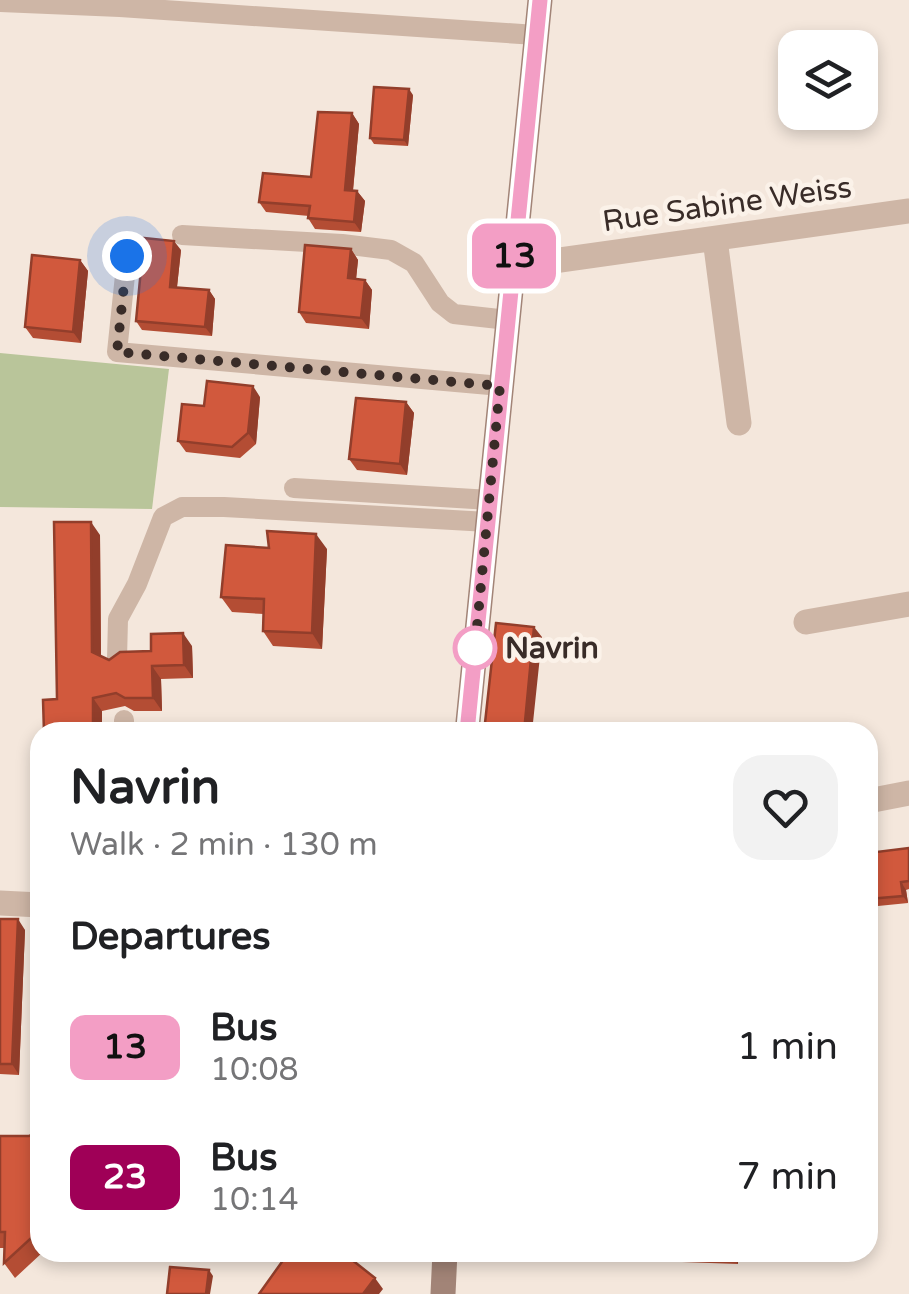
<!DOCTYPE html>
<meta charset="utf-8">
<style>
:root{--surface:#fff;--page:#f2f2f2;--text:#202124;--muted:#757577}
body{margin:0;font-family:"Varela Round",sans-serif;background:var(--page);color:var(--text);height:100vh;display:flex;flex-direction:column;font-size:38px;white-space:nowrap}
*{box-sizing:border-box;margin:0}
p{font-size:32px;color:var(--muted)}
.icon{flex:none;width:55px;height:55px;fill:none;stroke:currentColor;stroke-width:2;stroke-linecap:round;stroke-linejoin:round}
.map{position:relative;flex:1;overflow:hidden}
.details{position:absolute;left:30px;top:722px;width:848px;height:540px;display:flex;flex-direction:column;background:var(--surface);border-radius:30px;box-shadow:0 5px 15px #0003}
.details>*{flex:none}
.badge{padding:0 20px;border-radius:15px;font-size:35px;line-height:65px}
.buttons{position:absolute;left:778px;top:30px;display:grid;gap:20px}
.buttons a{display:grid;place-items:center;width:100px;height:100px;border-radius:20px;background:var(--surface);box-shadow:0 5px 15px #0003;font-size:50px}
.you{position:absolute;width:50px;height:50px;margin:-25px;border:8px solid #fff;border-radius:50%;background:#1a73e8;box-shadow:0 0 0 15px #1a73e833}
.map>.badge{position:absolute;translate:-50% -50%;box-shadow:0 0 0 5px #fff}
h2{padding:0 40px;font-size:38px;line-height:90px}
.round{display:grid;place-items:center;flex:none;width:105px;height:105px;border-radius:30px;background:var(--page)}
.headline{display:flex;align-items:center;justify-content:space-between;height:170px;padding:0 40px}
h1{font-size:48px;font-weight:700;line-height:75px}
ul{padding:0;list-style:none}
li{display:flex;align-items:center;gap:30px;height:130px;padding:0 40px}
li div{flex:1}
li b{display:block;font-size:38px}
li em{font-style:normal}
li .badge{min-width:110px;font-weight:700;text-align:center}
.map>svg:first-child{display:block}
.green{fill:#b9c59a}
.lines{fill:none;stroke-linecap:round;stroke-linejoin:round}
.lane{stroke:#ceb6a6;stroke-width:20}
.street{stroke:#ceb6a6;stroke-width:25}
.secondary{stroke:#a28477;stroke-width:25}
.wall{fill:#b44d34}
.shaded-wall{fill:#923e2b}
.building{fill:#d1593d;stroke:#923e2b;stroke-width:2.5}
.line-casing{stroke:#fff;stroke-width:22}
.line{stroke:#f39ec5;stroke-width:15}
.walk{stroke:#392c28;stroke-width:10;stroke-dasharray:0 18}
.stop-dot{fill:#fff;stroke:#f39ec5;stroke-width:5}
.labels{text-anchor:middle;stroke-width:9;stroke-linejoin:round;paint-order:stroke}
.street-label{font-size:30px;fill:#392c28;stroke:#fbf2e9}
.stop-label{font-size:30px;font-weight:bold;fill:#392c28;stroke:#fbf2e9;text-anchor:start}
</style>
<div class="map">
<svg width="909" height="1294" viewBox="0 0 909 1294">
<rect width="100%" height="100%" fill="#f4e7dc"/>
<path class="green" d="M0 353 169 369 152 509 0 507Z"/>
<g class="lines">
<path class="lane" d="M0 2 120 7 536 35
M182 235 342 244 391 250 414 263 440 303 454 314 508 320
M127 256 117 352 501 386
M294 488 490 500
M117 659 118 619 137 584 163 517 182 507H224L488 522
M124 720V732"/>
<path class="street" d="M715 239 739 423
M553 261 909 211
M806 622 909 604
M868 801 909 793
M0 903 40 905"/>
<path class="secondary" d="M467 732 540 0
M443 1294 445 1252"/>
</g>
<path class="wall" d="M413 95 408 146 374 144 370 138Z
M352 113 359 124 353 191H357L365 201 361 232 315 229 308 218 309 216 266 212 259 202 311 177Z
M351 249 358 260 356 279 365 280 372 290 369 329 306 323 299 312Z
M181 250 177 287 209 290 215 299 212 336 142 330 136 321Z
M80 260 88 271 81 343 33 338 25 327Z
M260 397 256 444 240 458 186 452 178 441 204 406Z
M406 402 414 413 407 475 357 470 349 459Z
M100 535 101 656 109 660 151 651 192 646 193 678 161 679 162 711H134L125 706 102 711 57 699Z
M269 548 327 549 322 649 273 646 263 631 264 614 232 612 221 597Z
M909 848V889L906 890 908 903 868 907V853Z
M0 919 25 930 19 1075 0 1074Z
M40 1132V1252H43L15 1278 4 1263 5 1248H0V1136H29Z
M675 1252H738V1264L682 1262Z"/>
<path class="shaded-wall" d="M409 89 413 95 408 146 404 140Z
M352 113 359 124 352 200 345 190Z
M357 191 365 201 361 232 354 222Z
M174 241 181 250 176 296 170 287Z
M351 249 358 260 355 289 348 278Z
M80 260 88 271 81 343 73 332Z
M365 280 372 290 369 329 361 318Z
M209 290 215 299 212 336 205 327Z
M253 386 260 397 256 444 248 433Z
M406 402 414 413 407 475 400 464Z
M91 522 100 535 101 665 92 652Z
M316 534 327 549 322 649 312 633Z
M534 627 542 637 532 732H524Z
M183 633 192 646 193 678 184 665Z
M152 666 161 679 162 711 153 698Z
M93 698 102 711V732H93Z
M901 882 906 890 908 903 903 896Z
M18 919 25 930 19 1075 12 1064Z
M730 1252H738V1264Z
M209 1270 213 1276 210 1294H206Z
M375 1278 383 1289 379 1294H363Z"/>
<path class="building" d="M374 87 409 89 404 140 370 138Z
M318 112 352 113 345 190 357 191 354 222 308 218 310 206 259 202 263 173 311 177Z
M144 238 174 241 170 287 209 290 205 327 136 321Z
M305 245 351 249 348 278 365 280 361 318 299 312Z
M32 255 80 260 73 332 25 327Z
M207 381 253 386 248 433 232 447 178 441 182 404 204 406Z
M356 398 406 402 400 464 349 459Z
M54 522H91L92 652 109 660 120 652 151 651V634L183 633 184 665 152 666 153 698H125L116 693 93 698V732H44L43 700 57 699Z
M267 531 316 534 312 633 263 631 264 599 221 597 226 545 269 548Z
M496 623 534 627 524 732H484Z
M909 848V881L901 882 903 896 868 899V853Z
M0 919H18L12 1064H0Z
M40 1132V1230L4 1263 5 1232H0V1136H29Z
M289 1252H342L375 1278 363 1294H259Z
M170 1267 209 1270 206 1294H167Z"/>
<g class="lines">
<defs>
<path id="line" d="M467 732 540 0"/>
</defs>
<use href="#line" class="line-casing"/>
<use href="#line" class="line"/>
<path class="walk" d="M127 256 117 352 500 386 475 648"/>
</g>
<circle class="stop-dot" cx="475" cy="648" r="20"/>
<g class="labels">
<g class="street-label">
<text transform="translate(727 204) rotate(-8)" y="10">Rue Sabine Weiss</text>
</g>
<g class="stop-label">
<text x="505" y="658">Navrin</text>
</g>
</g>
</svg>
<div class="buttons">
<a><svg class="icon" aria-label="layers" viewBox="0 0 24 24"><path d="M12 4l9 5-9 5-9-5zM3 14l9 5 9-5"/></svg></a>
</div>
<div class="you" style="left:127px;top:256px"></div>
<b class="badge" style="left:514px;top:256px;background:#f39ec5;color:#111">13</b>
<section class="details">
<div class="headline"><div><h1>Navrin</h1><p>Walk · 2 min · 130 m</p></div><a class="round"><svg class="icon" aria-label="heart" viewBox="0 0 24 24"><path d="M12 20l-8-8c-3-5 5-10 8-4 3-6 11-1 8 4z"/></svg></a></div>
<h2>Departures</h2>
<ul>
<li><span class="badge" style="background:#f39ec5;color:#111">13</span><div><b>Bus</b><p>10:08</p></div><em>1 min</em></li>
<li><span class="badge" style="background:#9f0057;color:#fff">23</span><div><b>Bus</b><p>10:14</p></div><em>7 min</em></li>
</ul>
</section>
</div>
